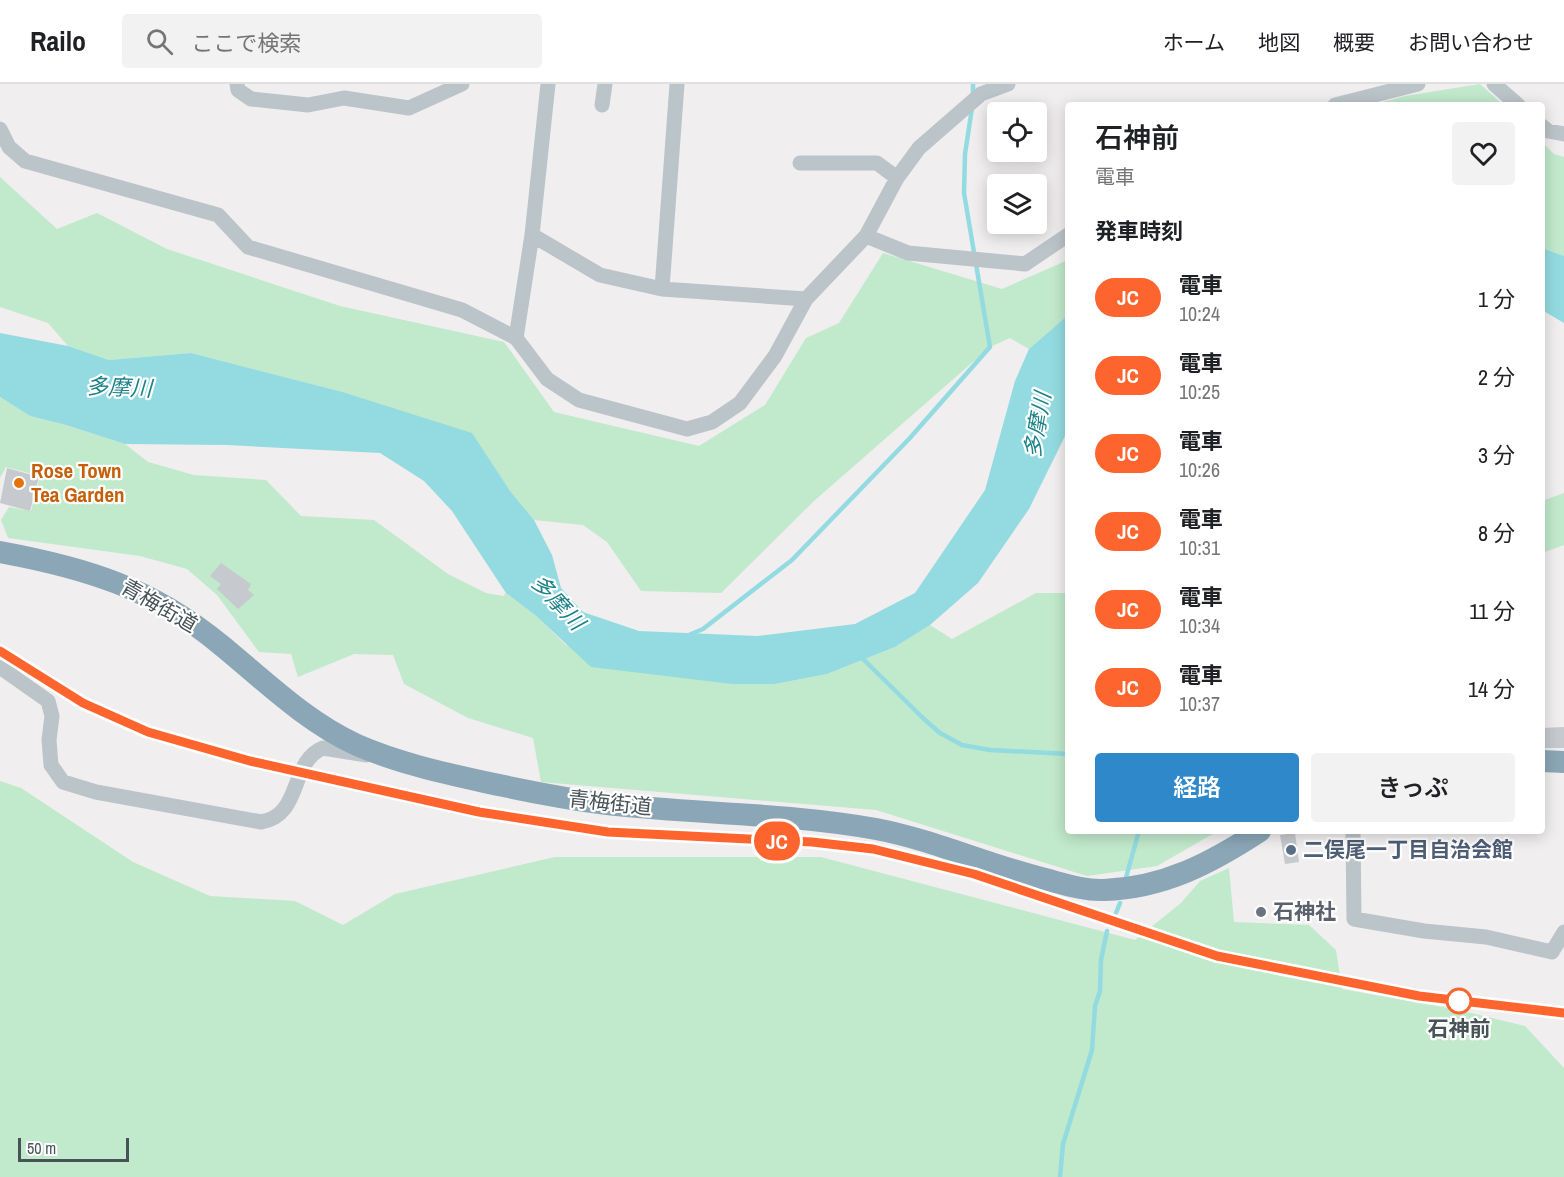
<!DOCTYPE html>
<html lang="ja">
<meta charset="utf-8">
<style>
:root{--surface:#fff;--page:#f2f2f2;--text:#202124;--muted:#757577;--line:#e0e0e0;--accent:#2f88c9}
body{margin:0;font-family:"Archivo Narrow","Noto Sans JP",sans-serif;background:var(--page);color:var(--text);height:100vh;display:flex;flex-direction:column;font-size:22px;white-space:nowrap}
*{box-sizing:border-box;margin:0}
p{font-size:20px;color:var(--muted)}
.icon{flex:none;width:33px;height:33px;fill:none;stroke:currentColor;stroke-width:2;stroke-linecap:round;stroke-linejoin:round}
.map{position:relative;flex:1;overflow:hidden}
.panel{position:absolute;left:1065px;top:18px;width:480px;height:732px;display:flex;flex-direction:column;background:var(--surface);border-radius:6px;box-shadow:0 3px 15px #0003}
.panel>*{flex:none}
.badge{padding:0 12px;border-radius:20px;font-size:21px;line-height:39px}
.controls{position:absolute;left:987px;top:18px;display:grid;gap:12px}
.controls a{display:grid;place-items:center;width:60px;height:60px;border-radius:6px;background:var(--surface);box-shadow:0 3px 15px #0003;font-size:30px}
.scale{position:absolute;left:18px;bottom:15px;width:111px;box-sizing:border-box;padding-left:6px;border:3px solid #485358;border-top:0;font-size:16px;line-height:21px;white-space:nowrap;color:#485358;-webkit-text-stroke:4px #fff;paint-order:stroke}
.map>.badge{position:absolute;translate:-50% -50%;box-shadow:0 0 0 3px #fff}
h2{padding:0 30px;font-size:22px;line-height:54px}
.round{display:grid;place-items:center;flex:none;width:63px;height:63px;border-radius:6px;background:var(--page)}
.head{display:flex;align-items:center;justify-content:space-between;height:102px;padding:0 30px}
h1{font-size:28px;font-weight:600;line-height:45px}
.action{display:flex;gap:12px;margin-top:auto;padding:12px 30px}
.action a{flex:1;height:69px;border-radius:6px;background:var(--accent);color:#fff;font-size:24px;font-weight:600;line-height:69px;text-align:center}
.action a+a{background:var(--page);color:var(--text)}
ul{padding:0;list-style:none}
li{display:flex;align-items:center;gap:18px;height:78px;padding:0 30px}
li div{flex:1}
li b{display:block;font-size:22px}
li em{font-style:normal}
li .badge{min-width:66px;font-weight:700;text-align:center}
header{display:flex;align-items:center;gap:36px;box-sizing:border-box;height:84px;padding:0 30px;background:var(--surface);border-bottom:2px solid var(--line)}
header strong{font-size:28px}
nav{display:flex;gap:33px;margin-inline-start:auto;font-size:21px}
.search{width:420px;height:54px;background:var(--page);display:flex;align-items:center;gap:15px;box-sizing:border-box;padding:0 21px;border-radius:6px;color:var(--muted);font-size:22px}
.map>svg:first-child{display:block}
.green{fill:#c1e9cb}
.water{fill:#93dbe0}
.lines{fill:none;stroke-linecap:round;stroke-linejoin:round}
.stream{stroke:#93dbe0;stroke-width:4.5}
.building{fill:#c6c9cd}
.minor{stroke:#bbc4c8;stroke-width:15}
.highway{stroke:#8ba6b6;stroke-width:22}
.rail-casing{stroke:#b0b4b7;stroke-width:7}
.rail{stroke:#fff;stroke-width:4.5;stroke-dasharray:14;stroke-linecap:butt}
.line-casing{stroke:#fff;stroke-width:14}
.line{stroke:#fe642e;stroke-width:9}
.food-dot{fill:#e8710a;stroke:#fff;stroke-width:2}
.service-dot{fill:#5c6f8a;stroke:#fff;stroke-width:2}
.worship-dot{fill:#6b7280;stroke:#fff;stroke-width:2}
.stop-dot{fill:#fff;stroke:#fe642e;stroke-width:3}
.labels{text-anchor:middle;stroke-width:4.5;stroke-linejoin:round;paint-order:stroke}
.food-label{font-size:21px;font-weight:bold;fill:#c56008;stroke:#fff;text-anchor:start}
.street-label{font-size:21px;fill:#485358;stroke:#fff}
.service-label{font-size:21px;font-weight:bold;fill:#4e5e75;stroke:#fff;text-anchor:start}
.worship-label{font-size:21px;font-weight:bold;fill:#5b616d;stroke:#fff;text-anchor:start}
.stop-label{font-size:21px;font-weight:bold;fill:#485358;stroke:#fff}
.water-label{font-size:22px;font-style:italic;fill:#1c8289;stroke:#fff}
</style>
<header>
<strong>Railo</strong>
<div class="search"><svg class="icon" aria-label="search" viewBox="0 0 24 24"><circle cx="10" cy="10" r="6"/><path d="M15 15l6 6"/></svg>ここで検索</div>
<nav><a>ホーム</a><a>地図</a><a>概要</a><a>お問い合わせ</a></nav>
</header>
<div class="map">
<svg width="1564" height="1093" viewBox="0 0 1564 1093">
<rect width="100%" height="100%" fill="#f0eeee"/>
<path class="green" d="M1480 0 1503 21H1372L1405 12Z
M1542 58 1554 70 1564 73V172L1542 164Z
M0 93 57 145 97 129 167 165 340 222 504 258 554 328 699 362 765 321 806 254 839 239 883 169 1002 205 1068 176V231L1029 265 1010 254 990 263 814 417 721 509 641 507 607 458 583 441 534 436 510 407 339 307 191 269 109 276 68 262 48 239 0 223Z
M0 313 30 332 66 341 125 360 148 378 194 391 266 396 301 432 374 436 448 490 486 509 503 512 506 509 535 531 566 561 732 600H775L827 590 895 563 930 541 952 555 1036 509H1068V747H1218L1157 782 1087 792 876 726 541 698 533 654 468 634 404 600 393 571 354 570 298 593 291 570 259 568 217 511 187 485 140 472 8 454 1 436 9 423 31 427 40 392 6 383 0 394Z
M1564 409V461L1542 469V417Z
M0 697 21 704 133 778 210 812 295 817 343 841 395 810 555 773H821L1135 856 1181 819 1200 797 1229 784 1234 838 1309 841 1336 866 1342 905 1459 926 1525 942 1564 984V1093H0Z"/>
<path class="water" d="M1542 164 1564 172V239L1542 226Z
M1068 231V346L1029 425 978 499 930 541 895 563 827 590 775 600H732L591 583 535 531 506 509 452 427 424 397 380 369 227 361 125 360 66 341 30 332 0 313V249L68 262 109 276 191 269 339 307 472 349 510 407 534 436 552 471 561 504 583 528 639 547 757 552 855 540 915 509 985 406 1015 297 1029 265Z"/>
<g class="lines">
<path class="stream" d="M973 12V0
M689 551 703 545 792 476 909 355 990 263 964 109 965 70 972 24
M860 572 924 635 940 649 962 661 990 666 1068 670
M1125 797 1139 747
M1116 829 1120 819
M1060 1093 1063 1060 1092 966 1095 922 1100 907 1101 876 1107 847"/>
</g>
<path class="building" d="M7 384 39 393 30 427 0 419Z
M221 479 251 500 248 506 254 511 238 525 217 505 221 500 210 492Z
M1564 643V664H1542V644Z
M1295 749 1299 778 1285 780 1280 751Z"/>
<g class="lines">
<path class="minor" d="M237 0 238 6 251 15 308 21 344 14 409 24 462 0
M1494 0 1518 21
M602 21 605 0
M1335 21 1418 0
M1542 42 1548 47 1564 50
M0 45 9 63 25 77 218 131 248 163 462 226 516 254 547 295 579 316 687 345 712 338 740 319 775 272 806 215 866 152 897 94 919 64 981 10 1008 0
M800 79H877L897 94
M532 151 600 191 662 205 806 215
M866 152 908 169 1025 180 1068 151
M662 205 677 0
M516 254 532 151 548 0
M0 583 48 617 52 632 49 656 51 681 63 698 96 708 261 738C303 731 289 678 323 664L367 671
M1353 747 1354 835 1424 847 1486 853 1552 868 1564 848"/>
<path class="highway" d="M0 468C87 484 152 504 221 561 265 597 305 637 357 661 396 678 439 688 480 697 522 706 564 715 607 720 696 730 788 729 876 745 934 756 988 781 1045 795 1064 800 1085 807 1104 806 1164 804 1211 779 1260 747
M1542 677 1564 678"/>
<defs>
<path id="rail" d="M0 567 83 619 148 648 250 677 479 728 608 748 812 758
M1042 812 1217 872 1419 912 1564 929"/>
</defs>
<use href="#rail" class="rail-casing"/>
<use href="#rail" class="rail"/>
</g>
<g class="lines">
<defs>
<path id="line" d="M0 567 83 619 148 648 250 677 479 728 608 748 812 758 873 765 974 790 1217 872 1419 912 1564 929"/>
</defs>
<use href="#line" class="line-casing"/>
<use href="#line" class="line"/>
</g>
<circle class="food-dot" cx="19" cy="399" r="6"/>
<circle class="service-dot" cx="1291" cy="766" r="6"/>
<circle class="worship-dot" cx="1261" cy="828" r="6"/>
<circle class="stop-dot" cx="1459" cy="917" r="12"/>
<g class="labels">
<g class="food-label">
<text x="31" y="394">Rose Town<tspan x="31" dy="24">Tea Garden</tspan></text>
</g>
<g class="street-label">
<text transform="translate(159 522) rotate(30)" y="7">青梅街道</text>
<text transform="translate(610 719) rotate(6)" y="7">青梅街道</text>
</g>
<g class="service-label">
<text x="1303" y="773">二俣尾一丁目自治会館</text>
</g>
<g class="worship-label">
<text x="1273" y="835">石神社</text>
</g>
<g class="stop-label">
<text x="1459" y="952">石神前</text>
</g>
<g class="water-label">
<text transform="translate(119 303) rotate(2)" y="8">多摩川</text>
<text transform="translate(1037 341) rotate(-80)" y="8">多摩川</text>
<text transform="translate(558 518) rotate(47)" y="8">多摩川</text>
</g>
</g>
</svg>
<div class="controls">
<a><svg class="icon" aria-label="locate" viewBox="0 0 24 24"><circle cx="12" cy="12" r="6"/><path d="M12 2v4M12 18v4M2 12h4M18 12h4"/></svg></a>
<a><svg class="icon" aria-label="layers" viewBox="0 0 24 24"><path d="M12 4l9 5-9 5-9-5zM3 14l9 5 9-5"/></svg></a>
</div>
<div class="scale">50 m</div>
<b class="badge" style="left:777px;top:757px;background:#fe642e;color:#fff">JC</b>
<section class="panel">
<div class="head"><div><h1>石神前</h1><p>電車</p></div><a class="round"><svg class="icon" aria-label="heart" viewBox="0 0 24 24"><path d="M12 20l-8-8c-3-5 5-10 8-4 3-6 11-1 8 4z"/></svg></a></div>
<h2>発車時刻</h2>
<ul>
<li><span class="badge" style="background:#fe642e;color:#fff">JC</span><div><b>電車</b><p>10:24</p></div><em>1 分</em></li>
<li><span class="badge" style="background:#fe642e;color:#fff">JC</span><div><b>電車</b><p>10:25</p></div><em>2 分</em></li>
<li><span class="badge" style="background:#fe642e;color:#fff">JC</span><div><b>電車</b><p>10:26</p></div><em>3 分</em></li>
<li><span class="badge" style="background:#fe642e;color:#fff">JC</span><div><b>電車</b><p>10:31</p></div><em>8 分</em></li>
<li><span class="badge" style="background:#fe642e;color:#fff">JC</span><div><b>電車</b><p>10:34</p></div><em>11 分</em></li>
<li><span class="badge" style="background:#fe642e;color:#fff">JC</span><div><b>電車</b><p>10:37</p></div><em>14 分</em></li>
</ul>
<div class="action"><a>経路</a><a>きっぷ</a></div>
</section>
</div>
